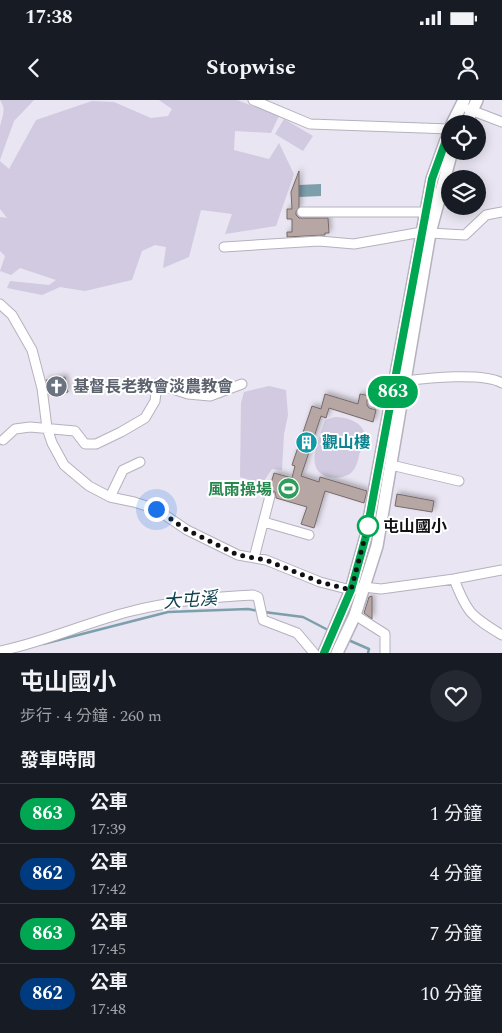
<!DOCTYPE html>
<html lang="zh-TW">
<meta charset="utf-8">
<style>
:root{--surface:#171b24;--page:#242831;--text:#f1f3f6;--muted:#9ea1a6;--line:#363941}
body{margin:0;font-family:Spectral,"Noto Sans TC",serif;background:var(--page);color:var(--text);height:100vh;display:flex;flex-direction:column;font-size:19px;white-space:nowrap}
*{box-sizing:border-box;margin:0}
p{font-size:16px;color:var(--muted)}
.icon{flex:none;width:28px;height:28px;fill:none;stroke:currentColor;stroke-width:2;stroke-linecap:round;stroke-linejoin:round}
.map{position:relative;height:553px;overflow:hidden}
.drawer{display:flex;flex-direction:column;background:var(--surface);flex:1}
.drawer>*{flex:none}
.badge{padding:0 10px;border-radius:16px;font-size:18px;line-height:32px}
.tools{position:absolute;left:441px;top:15px;display:grid;gap:10px}
.tools a{display:grid;place-items:center;width:45px;height:45px;border-radius:50%;background:var(--surface);box-shadow:0 2px 12px #0003;font-size:25px}
.you{position:absolute;width:25px;height:25px;margin:-12px;border:4px solid #fff;border-radius:50%;background:#1a73e8;box-shadow:0 0 0 8px #1a73e833}
.map>.badge{position:absolute;translate:-50% -50%;box-shadow:0 0 0 2px #fff}
h2{padding:0 20px;font-size:19px;line-height:45px}
.round{display:grid;place-items:center;flex:none;width:52px;height:52px;border-radius:26px;background:var(--page)}
.head{display:flex;align-items:center;justify-content:space-between;height:85px;padding:0 20px}
h1{font-size:24px;font-weight:700;line-height:38px}
ul{padding:0;list-style:none}
li{display:flex;align-items:center;gap:15px;height:60px;padding:0 20px;border-top:1px solid var(--line)}
li div{flex:1}
li b{display:block;font-size:19px}
li em{font-style:normal}
li .badge{min-width:55px;font-weight:700;text-align:center}
.status{display:flex;justify-content:space-between;align-items:center;height:35px;padding:0 25px;background:var(--surface);direction:ltr}
.status svg{height:14px;fill:currentColor}
header{display:flex;justify-content:space-between;align-items:center;height:65px;padding:0 20px;background:var(--surface);font-size:22px;font-weight:700}
.map>svg:first-child{display:block}
.green{fill:#d1cae0}
.water{fill:#7d9fab}
.lines{fill:none;stroke-linecap:round;stroke-linejoin:round}
.stream{stroke:#7d9fab;stroke-width:2.5}
.building{fill:#b6a7a5;stroke:#776968;filter:url(#shadow)}
.minor-casing{stroke:#b5b1be;stroke-width:11}
.major-casing{stroke:#b5b1be;stroke-width:14}
.minor{stroke:#fff;stroke-width:9}
.major{stroke:#fff;stroke-width:11}
.line-casing{stroke:#fff;stroke-width:11}
.line{stroke:#00a651;stroke-width:8}
.walk{stroke:#111014;stroke-width:5;stroke-dasharray:0 9}
.stop-dot{fill:#fff;stroke:#00a651;stroke-width:2.5}
.labels{text-anchor:middle;stroke-width:4;stroke-linejoin:round;paint-order:stroke}
.worship-label{font-size:16px;font-weight:bold;fill:#5b616d;stroke:#fff;text-anchor:start}
.culture-label{font-size:16px;font-weight:bold;fill:#0d838f;stroke:#fff;text-anchor:start}
.leisure-label{font-size:16px;font-weight:bold;fill:#27864d;stroke:#fff;text-anchor:end}
.stop-label{font-size:16px;font-weight:bold;fill:#111014;stroke:#fff;text-anchor:start}
.water-label{font-size:18px;font-style:italic;fill:#0e414f;stroke:#fff}
</style>
<div class="status"><b>17:38</b><svg viewBox="0 0 49 12"><path d="M0 12V9h3v3zM5 12V6h3v6zM10 12V3h3v9zM15 12V0h3v12zM26 1h20v11H26zM47 4h2v5h-2z"/></svg></div>
<header><svg class="icon" aria-label="back" viewBox="0 0 24 24"><path d="M15 5l-7 7 7 7"/></svg>Stopwise<svg class="icon" aria-label="person" viewBox="0 0 24 24"><circle cx="12" cy="8" r="4"/><path d="M4 21q1-7 8-7t8 7"/></svg></header>
<div class="map">
<svg width="502" height="553" viewBox="0 0 502 553">
<defs>
<filter id="shadow"><feDropShadow dx="2.5" dy="-2.5" stdDeviation="2.5" flood-color="#0004"/></filter>
</defs>
<rect width="100%" height="100%" fill="#e9e5f2"/>
<path class="green" d="M0 0H34L14 21 0 60C0 50 0 37 0 27 2 16 7 10 0 0Z
M159 0H237L279 16 271 33 235 31 234 50 269 59 279 43 294 74 276 126 225 134 232 114 201 110 189 157 163 168 166 147 155 145 142 151 132 180 85 191 60 187 42 195 7 188 10 181 49 185 56 180 20 168 11 175 0 171 5 156 0 151V117L7 118 0 109V61L9 69 36 20 92 1 114 2 151 18 168 16 172 9Z
M284 19 313 36 303 51 275 34Z
M269 286 286 290 288 315 284 334 282 370 272 369 262 384 240 377 241 303 244 292Z
M335 317C346 317 364 322 365 336 365 342 361 350 359 355 358 361 356 368 351 373 346 377 336 379 329 377 302 371 320 337 325 320Z"/>
<path class="water" d="M321 84V96L299 97V85Z"/>
<g class="lines">
<path class="stream" d="M264 512 303 517 330 531
M346 539 369 549 368 553
M43 544 168 512 248 509 259 511"/>
</g>
<path class="building" d="M299 71V107L296 112V115L299 118H328L329 133H325V135L287 137V132H292V119H287V109H292L291 92Z
M65 277 68 292 49 295 46 280Z
M325 294 358 304 360 294 370 296 367 300V305L369 308 376 310 373 322 329 308 326 318 321 316 301 376 319 382 320 377 367 391 364 403 325 391 314 428 301 424 307 407 276 398 275 392 269 390 274 373 292 378 295 366 292 365 312 306 321 309Z
M397 394 434 401 432 412 395 406Z
M372 496V519L364 513 369 497Z"/>
<g class="lines">
<defs>
<path id="minor" d="M253 0 310 24 450 29
M468 9 502 22
M302 112H426
M430 133 465 135 486 115 502 112
M224 147 319 141 354 144 422 132
M0 204 12 215 32 250 42 288 47 328 52 343 64 365 89 386 110 397 134 402 156 409 187 430 238 455 266 460 320 482 351 490 364 487 381 489 454 479 502 470
M405 281C427 278 484 272 502 283
M373 302 391 305
M3 340 15 329 30 327 75 331 85 344H96L121 332 145 318 155 301 157 284 188 294 210 296 242 284
M391 365 459 381
M110 397 123 370 140 362
M264 422 309 435
M254 458 270 396
M454 479C467 513 471 516 502 535
M355 515 385 534V553
M0 551C45 542 87 522 132 511 172 501 212 497 253 495L258 497 263 520 297 533 314 553"/>
<path id="major" d="M452 24 464 0
M466 24 477 0
M324 553 351 490 366 436 432 79 450 29
M337 553 355 515 377 446 430 133 452 51"/>
</defs>
<use href="#minor" class="minor-casing"/>
<use href="#major" class="major-casing"/>
<use href="#minor" class="minor"/>
<use href="#major" class="major"/>
</g>
<g class="lines">
<defs>
<path id="line" d="M324 553 351 490 366 436 432 79 450 29"/>
</defs>
<use href="#line" class="line-casing"/>
<use href="#line" class="line"/>
<path class="walk" d="M156 409 187 430 238 455 266 460 320 482 351 490 370 418 368 426"/>
</g>
<defs>
<symbol id="church-disc" viewBox="-11 -11 22 22"><circle r="9.5" fill="#6b7280" stroke="#fff"/><path d="M-1.2-6h2.4v3.5h3.3v2.4h-3.3V6h-2.4V-.1h-3.3v-2.4h3.3Z" fill="#fff"/></symbol>
<symbol id="building-disc" viewBox="-11 -11 22 22"><circle r="9.5" fill="#0f9aa8" stroke="#fff"/><path d="M-4-6H4V6H1V3H-1V6H-4ZM-2.5-4.3h1.7v1.8h-1.7ZM.8-4.3h1.7v1.8H.8ZM-2.5-1h1.7V.8h-1.7ZM.8-1h1.7V.8H.8Z" fill="#fff"/></symbol>
<symbol id="stadium-disc" viewBox="-11 -11 22 22"><circle r="9.5" fill="#2e9e5b" stroke="#fff"/><path d="M0-5a6.5 5 0 1 0 0 10a6.5 5 0 1 0 0-10ZM-3.5-1.8h7v3.6h-7Z" fill="#fff"/></symbol>
</defs>
<g fill-rule="evenodd">
<use href="#church-disc" x="44" y="274" width="25" height="25"/>
<use href="#building-disc" x="294" y="330" width="25" height="25"/>
<use href="#stadium-disc" x="276" y="376" width="25" height="25"/>
</g>
<circle class="stop-dot" cx="368" cy="426" r="10"/>
<g class="labels">
<g class="worship-label">
<text x="73" y="292">基督長老教會淡農教會</text>
</g>
<g class="culture-label">
<text x="322" y="348">觀山樓</text>
</g>
<g class="leisure-label">
<text x="272" y="395">風雨操場</text>
</g>
<g class="stop-label">
<text x="383" y="432">屯山國小</text>
</g>
<g class="water-label">
<text transform="translate(190 500) rotate(-4)" y="6">大屯溪</text>
</g>
</g>
</svg>
<div class="tools">
<a><svg class="icon" aria-label="locate" viewBox="0 0 24 24"><circle cx="12" cy="12" r="6"/><path d="M12 2v4M12 18v4M2 12h4M18 12h4"/></svg></a>
<a><svg class="icon" aria-label="layers" viewBox="0 0 24 24"><path d="M12 4l9 5-9 5-9-5zM3 14l9 5 9-5"/></svg></a>
</div>
<div class="you" style="left:156px;top:409px"></div>
<b class="badge" style="left:393px;top:292px;background:#00a651;color:#fff">863</b>
</div>
<section class="drawer">
<div class="head"><div><h1>屯山國小</h1><p>步行 · 4 分鐘 · 260 m</p></div><a class="round"><svg class="icon" aria-label="heart" viewBox="0 0 24 24"><path d="M12 20l-8-8c-3-5 5-10 8-4 3-6 11-1 8 4z"/></svg></a></div>
<h2>發車時間</h2>
<ul>
<li><span class="badge" style="background:#00a651;color:#fff">863</span><div><b>公車</b><p>17:39</p></div><em>1 分鐘</em></li>
<li><span class="badge" style="background:#003b80;color:#fff">862</span><div><b>公車</b><p>17:42</p></div><em>4 分鐘</em></li>
<li><span class="badge" style="background:#00a651;color:#fff">863</span><div><b>公車</b><p>17:45</p></div><em>7 分鐘</em></li>
<li><span class="badge" style="background:#003b80;color:#fff">862</span><div><b>公車</b><p>17:48</p></div><em>10 分鐘</em></li>
</ul>
</section>
